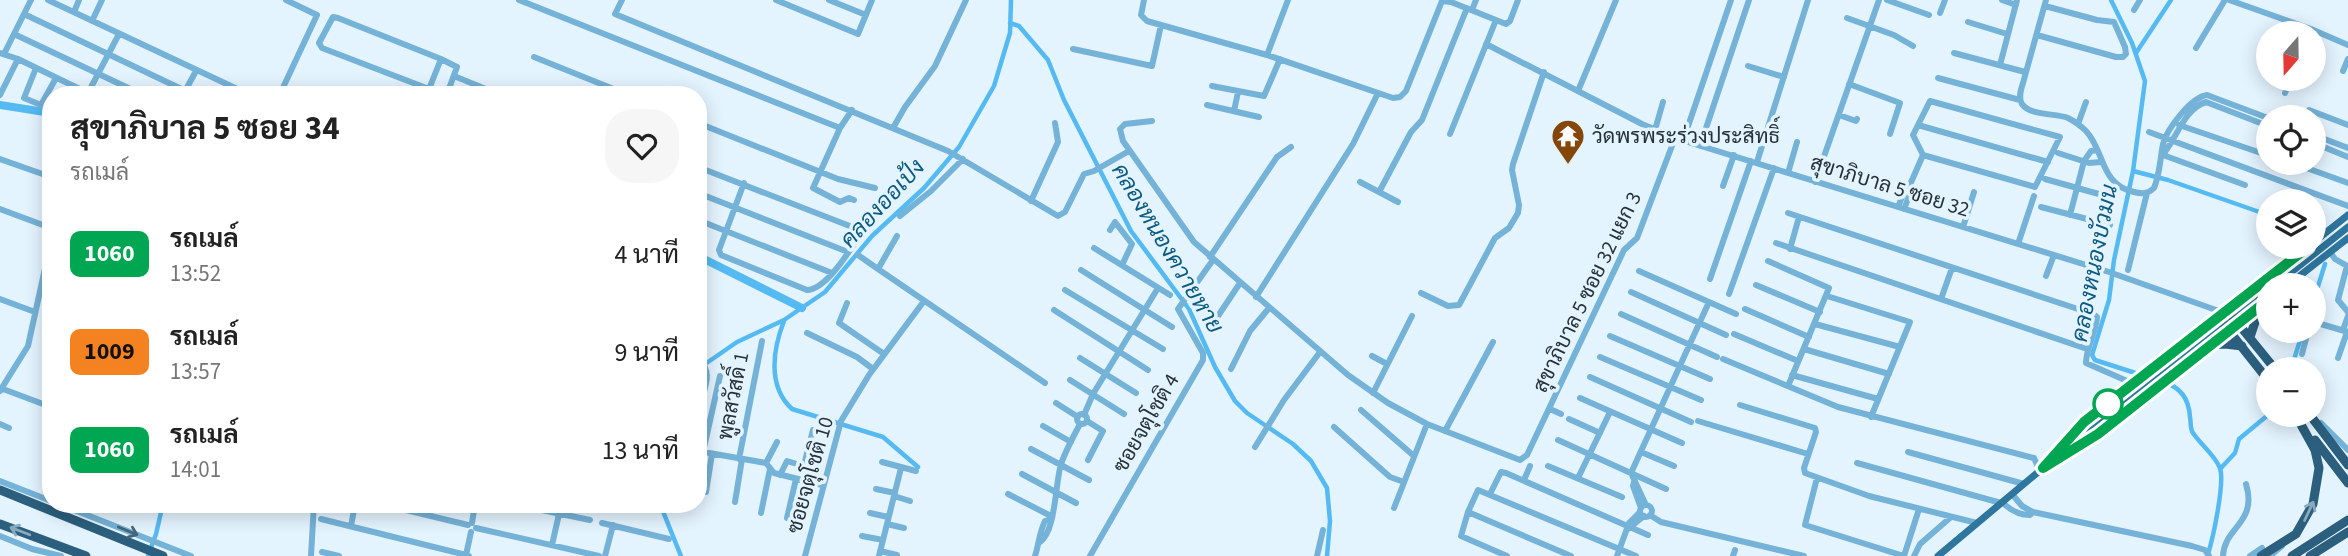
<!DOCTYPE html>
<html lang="th">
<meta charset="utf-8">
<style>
:root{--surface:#fff;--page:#f6f6f6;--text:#222;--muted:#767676}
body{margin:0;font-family:"Source Sans 3",Sarabun,sans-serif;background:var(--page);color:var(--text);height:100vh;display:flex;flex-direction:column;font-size:26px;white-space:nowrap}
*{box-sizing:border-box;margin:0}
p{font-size:23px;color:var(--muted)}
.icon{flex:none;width:38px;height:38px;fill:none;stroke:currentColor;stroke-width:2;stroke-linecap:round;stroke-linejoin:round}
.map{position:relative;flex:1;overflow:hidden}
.drawer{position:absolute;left:42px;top:86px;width:665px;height:427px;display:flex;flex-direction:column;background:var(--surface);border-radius:28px;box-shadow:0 4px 18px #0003}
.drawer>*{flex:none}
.badge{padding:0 14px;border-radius:10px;font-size:24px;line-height:46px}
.needle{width:46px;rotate:200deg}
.fabs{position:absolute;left:2256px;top:21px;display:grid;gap:14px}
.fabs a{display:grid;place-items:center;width:70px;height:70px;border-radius:50%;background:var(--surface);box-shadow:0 4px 18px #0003;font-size:35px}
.map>.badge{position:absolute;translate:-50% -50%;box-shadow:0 0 0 4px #fff}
.round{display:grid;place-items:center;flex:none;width:74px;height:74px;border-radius:28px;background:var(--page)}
.summary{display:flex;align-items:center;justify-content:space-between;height:119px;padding:0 28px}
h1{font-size:33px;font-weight:700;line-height:52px}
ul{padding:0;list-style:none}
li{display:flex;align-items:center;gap:21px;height:98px;padding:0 28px}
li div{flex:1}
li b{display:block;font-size:26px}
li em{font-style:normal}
li .badge{min-width:77px;font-weight:700;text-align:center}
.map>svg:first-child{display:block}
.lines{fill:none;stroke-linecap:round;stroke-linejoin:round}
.canal{stroke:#55baf2;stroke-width:4.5}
.river{stroke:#55baf2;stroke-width:8}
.minor{stroke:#75b2d7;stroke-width:6}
.major{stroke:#2e769d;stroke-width:7}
.highway{stroke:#2b5f7d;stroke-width:9}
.oneway{stroke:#88aabe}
.oneway2{stroke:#466578}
.line-casing{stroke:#fff;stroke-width:16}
.line{stroke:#00a651;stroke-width:10}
.stop-dot{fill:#fff;stroke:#00a651;stroke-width:3.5}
.labels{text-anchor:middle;stroke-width:7;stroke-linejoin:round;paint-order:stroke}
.poi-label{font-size:21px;fill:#263138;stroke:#e4f4ff;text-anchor:start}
.street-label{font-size:21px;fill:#263138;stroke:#e4f4ff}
.water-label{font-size:23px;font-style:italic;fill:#0c5b81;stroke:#e4f4ff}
</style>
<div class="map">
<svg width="2348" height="556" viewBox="0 0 2348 556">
<rect width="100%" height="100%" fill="#e4f4ff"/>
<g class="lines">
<path class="canal" d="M2111 0 2132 43 2145 81 2133 171 2114 260 2109 300 2092 355 2095 360 2154 379
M1010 23 1019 26 1048 60 1064 100 1131 231 1189 309 1215 367 1235 401 1247 413 1293 444 1311 461 1327 488 1330 521 1327 556
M2136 53 2171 0
M2133 171 2168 180 2268 215
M2314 231 2317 232
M2314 299 2325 264
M784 321C773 349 767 386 792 409L883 437 918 467
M698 369 737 342 784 320 825 292 872 236 924 188 959 147 994 86 1010 33 1011 0
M2291 369 2303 331
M2163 382C2181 387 2189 399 2190 417 2191 422 2190 429 2193 433 2201 445 2214 454 2220 468 2225 483 2213 538 2208 554
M2220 469 2235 453 2239 439 2268 415
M660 504 681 556
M148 556 156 534 163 504"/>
<path class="river" d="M0 105 51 113
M698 256 802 308"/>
<path class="minor" d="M48 0 248 94
M519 0 840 128
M622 0 615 14 948 151 1058 216 1065 212 1084 174 1094 171 1129 151
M776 0 858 34 872 0
M829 0 866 15
M1144 0 1141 15 1147 21 1267 55 1393 98 1400 97 1406 91 1442 1 1451 2 1506 24 1510 21 1518 0
M1887 0 1929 15
M2002 0 2016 5
M2046 0 2023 83C2021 89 2018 98 2022 104 2030 116 2056 113 2068 118 2074 121 2081 126 2086 131 2105 151 2100 185 2134 192 2142 194 2148 194 2154 188 2160 174 2160 159 2163 144 2167 129 2191 97 2207 95L2268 118
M2229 0 2311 29 2348 45
M1472 10 1476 0
M2134 10 2140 0
M74 12 79 0
M1940 13 1945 0
M24 14 192 94
M1847 18 1894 35 1913 46
M92 21 102 0
M1968 22 2007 34
M14 34 141 94
M2037 35 2116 57H2123L2126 54 2125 47 2114 22 2097 20 2045 6
M1486 44 1642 124 1675 138 2109 272 2216 310H2227
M2196 48 2225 0
M1073 49 1152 66 1161 25
M0 53 18 59 90 94
M1954 53 2025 72
M4 54 31 0
M1267 55 1288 0
M534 57 626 94
M441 59 457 67 447 94
M2000 65 2017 0
M1748 66 1784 77
M36 68 24 98 41 105 56 78
M2343 71 2348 59
M454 76 498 94
M1938 78 2020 100
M1849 84 1900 103 1890 134
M1212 86 1264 96 1280 59
M1578 91 1616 0
M88 93 119 34
M184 93 196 71
M2285 93 2290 79
M280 94 317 15 286 0
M427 94 441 59 338 18 333 17 319 43 322 48 429 89
M0 95 18 59
M1207 105 1259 117
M852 110 840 128 813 188 840 202 849 198 854 200
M2309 110 2348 125
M1234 111 1238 92
M1839 115 1856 121 1857 119
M1152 121 1125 124 1120 129 1123 141 1194 242 1348 375 1388 403 1427 424 1520 460 1527 455 1624 250 1637 238 1675 138
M698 123 838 179 875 188
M2078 124 2086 102
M1918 125 2048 162
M2179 125 2261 153 2268 148
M893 128 905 107 935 66 966 0
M1655 130 1663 102
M2149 132 2348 206
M1450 134 1496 20
M2314 135 2348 148
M1683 141 1731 0
M2314 143 2348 157
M1700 146 1749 0
M2058 153 2089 163 2101 162
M2164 153C2177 137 2185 108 2206 102L2268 126
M2163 155 2245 185
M0 159 51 177
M1757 162 1808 0
M2301 166 2348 183
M698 167 860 230V235C850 250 826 290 807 290L721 255 719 250 744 183
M1788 173 1797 142
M2045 179 2106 196
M1360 182 1398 202
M1815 182 1879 0
M1723 186 1734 155
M1909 187 1923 155 1913 135 1930 101 2060 137 2035 187 1923 155
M1379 192 1411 132 1422 120 1467 8
M698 193 848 252
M1031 201 1058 142 1055 123
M1898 207 1904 192 1909 187 1910 194 1904 209
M2041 207 2110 225
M0 209 51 228
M1788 213 2093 314 2097 317C2096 333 2086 347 2086 363L2134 384
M2070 215 2084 161 2091 151 2097 150
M900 216 931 191 963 159
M698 220 832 273
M1963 227 1974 192
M1110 230 1115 222 1132 244 1122 265
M897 236 878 269 1045 383
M1776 243 2087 349
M2018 244 2034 196
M1094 248 1170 295
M1790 249 1799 217
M2330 252 2335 259 2347 266 2338 300 2348 312
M858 255 878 269
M1210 257 1277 157 1291 147
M1768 261 1829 288 1788 386
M1081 270 1172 327
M2128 270 2147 193
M1639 271 1736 314
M2046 276 2054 255
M1710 279 1751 161
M1756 285 1820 312
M1065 290 1163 349
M1191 291 1199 310
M1631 292 1726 335
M1421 293 1448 306 1459 305 1495 238 1509 228 1518 213 1519 205 1512 170 1513 164 1544 72
M1729 294 1774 168
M1827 296 1910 322 1871 417
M1256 297 1353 144 1378 93
M0 299 35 312
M1941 299 1952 268
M847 303 839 323 884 354
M1745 309 1809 337
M1054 310 1148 370
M1621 314 1717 357
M2314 322 2348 332
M1815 324 1900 347
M1213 330 1216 319 1240 283
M2343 330 2348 316
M807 333 857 357 873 369
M1734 334 1798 361
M1610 336 1710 379
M1804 349 1889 374
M2302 354 2308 331
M1372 356 1387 364
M1600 357 1701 400
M1080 358 1136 393
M2338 358 2347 332
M1723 359 1838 407 2034 458 2040 471
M698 360C711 368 707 382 703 395L698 398
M1231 369 1250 331 1269 308
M1792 375 1878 399
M1590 377 1691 422
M1070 380 1124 414
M3 389 51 407
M0 391 28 346 51 241
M1373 393 1412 316
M1580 398 1682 443
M1056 403 1078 417
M1740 405 1815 428 1816 432 1804 468 1805 473 1869 496 1977 523
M1550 409 1561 414
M1361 410 1414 456
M1077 419a5 5 0 1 1 10 0a5 5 0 1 1-10 0Z
M1084 415 1093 394 1158 288
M1569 419 1600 433
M1087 421 1103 431 1088 460
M1698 421 1808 454
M2321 423 2348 450
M0 424 9 428
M1043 426 1071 442
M1334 427 1390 477 1404 482
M1445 431 1493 342
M1558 440 1666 489
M1255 447 1284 400 1320 352
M1031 449 1089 480
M698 451 766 463 774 473 822 485
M703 452 720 376
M1641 452 1674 466
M1908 452 2024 484
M739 459 762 341
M882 462 916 471
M766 463 777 442
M1857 463 2001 503
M804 465 813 430
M1548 466 1622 497
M1022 474 1076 503
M780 475 787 461 817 470 816 484
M1578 478 1610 412
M1817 478 1805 525 1904 556
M1524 480 1530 466
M0 481 51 501
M1634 482 1633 486 1641 508
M876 489 895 493
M706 492 712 454
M1008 494 1051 516
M1490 494 1501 472 1506 473 1648 535
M2012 494 2022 506 2033 512 2192 546 2205 550 2209 556
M894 496 910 501
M735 502 742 459
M2002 502C2010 510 2018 515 2030 515L2033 512
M59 504 191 556
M381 504 468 525
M1646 505 1631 473 1709 302
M1640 511a6 6 0 1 1 12 0a6 6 0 1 1-12 0Z
M1394 508 1427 424
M537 509 590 520
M1468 512 1571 556
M761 513 770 469
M870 513 888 517
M1650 515 1661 522 1804 556
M787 518 796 479
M321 519 466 555
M472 523 475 504
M602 523 669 539
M887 524 904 528
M351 526 355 504
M476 528 599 556
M1628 529 1644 516
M0 536 32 549 61 556
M862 536 883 540
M1040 542C1056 531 1055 484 1061 464 1066 450 1073 437 1080 424
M552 545 559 514
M880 551 897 555
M322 552 339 556
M311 556 314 504
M469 556 466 555 471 532
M605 556 613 525
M805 556 841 421 869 375 924 301
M879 556 901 468
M1035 556C1039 544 1039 533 1045 521L1051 519
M1090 556 1203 360V353L1178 309 1213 260
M1317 556 1323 530
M1507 556 1461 536 1468 512 1478 490 1636 556
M1617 556 1629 523 1640 512
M1733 556 1735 550
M1904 556 1919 509
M1914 556 1920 544 1951 517
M2223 556C2224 527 2258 523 2246 484
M2250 556 2262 548
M2270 556 2282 546"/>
<path class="major" d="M2314 242 2348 215
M2275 285 2348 227
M2288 285 2348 238
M2073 450 2098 434 2268 300
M2057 452 2084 422 2308 247
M1938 556 2043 468 2268 291"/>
<path class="highway" d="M2227 310 2275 369
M2218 317 2268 380
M2250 337 2260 307
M2211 345 2225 344 2242 346
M2310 415 2348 465
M2315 440 2348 483
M0 490 163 556
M0 524 86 556
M2261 556 2296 534 2313 504 2319 468 2315 450 2299 421
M2292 556 2348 520
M2310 556 2348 532"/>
</g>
<defs><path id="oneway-shaft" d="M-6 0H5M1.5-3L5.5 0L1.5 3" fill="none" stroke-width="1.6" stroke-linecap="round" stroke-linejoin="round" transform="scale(1.75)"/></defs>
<g class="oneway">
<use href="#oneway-shaft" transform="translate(2309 511) rotate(-65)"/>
<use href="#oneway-shaft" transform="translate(20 531) rotate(-159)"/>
</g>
<use class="oneway2" href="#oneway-shaft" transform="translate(128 531) rotate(22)"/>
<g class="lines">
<defs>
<path id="line" d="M2268 300 2098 434 2043 468 2084 422 2308 247"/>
</defs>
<use href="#line" class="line-casing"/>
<use href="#line" class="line"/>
</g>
<defs>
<symbol id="temple-pin" viewBox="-11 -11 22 30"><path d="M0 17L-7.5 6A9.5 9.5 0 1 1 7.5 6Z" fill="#85460a" stroke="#e4f4ff"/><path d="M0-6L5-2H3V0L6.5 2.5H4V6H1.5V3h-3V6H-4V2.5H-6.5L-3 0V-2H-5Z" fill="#fff"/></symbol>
</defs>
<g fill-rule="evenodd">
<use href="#temple-pin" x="1549" y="117" width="38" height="52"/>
</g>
<circle class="stop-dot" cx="2108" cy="404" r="14"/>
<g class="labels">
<g class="poi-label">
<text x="1592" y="143">วัดพรพระร่วงประสิทธิ์</text>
</g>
<g class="street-label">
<text transform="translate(1890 186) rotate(17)" y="7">สุขาภิบาล 5 ซอย 32</text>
<text transform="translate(1587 292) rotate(-64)" y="7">สุขาภิบาล 5 ซอย 32 แยก 3</text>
<text transform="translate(733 396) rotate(-79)" y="7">พูลสวัสดิ์ 1</text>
<text transform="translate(1146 423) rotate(-60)" y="7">ซอยจตุโชติ 4</text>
<text transform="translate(810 475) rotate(-74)" y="7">ซอยจตุโชติ 10</text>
</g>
<g class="water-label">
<text transform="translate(882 203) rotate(-47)" y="8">คลองออเป้ง</text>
<text transform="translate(1168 248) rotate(59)" y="8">คลองหนองควายหาย</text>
<text transform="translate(2094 263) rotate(-79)" y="8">คลองหนองบัวมน</text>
</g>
</g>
</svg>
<div class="fabs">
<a><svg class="needle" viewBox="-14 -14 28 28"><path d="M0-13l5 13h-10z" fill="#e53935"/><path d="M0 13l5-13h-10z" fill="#767676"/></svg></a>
<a><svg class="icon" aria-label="locate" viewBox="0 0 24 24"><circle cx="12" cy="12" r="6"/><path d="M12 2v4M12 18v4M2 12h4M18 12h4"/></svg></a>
<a><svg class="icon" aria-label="layers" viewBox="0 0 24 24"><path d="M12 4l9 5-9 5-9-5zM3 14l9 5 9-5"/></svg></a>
<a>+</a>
<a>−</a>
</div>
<section class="drawer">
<div class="summary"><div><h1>สุขาภิบาล 5 ซอย 34</h1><p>รถเมล์</p></div><a class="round"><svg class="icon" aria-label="heart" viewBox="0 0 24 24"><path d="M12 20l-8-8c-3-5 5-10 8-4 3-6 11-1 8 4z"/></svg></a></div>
<ul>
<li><span class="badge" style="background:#00a651;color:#fff">1060</span><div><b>รถเมล์</b><p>13:52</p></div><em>4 นาที</em></li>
<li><span class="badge" style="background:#f58220;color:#111">1009</span><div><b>รถเมล์</b><p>13:57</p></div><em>9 นาที</em></li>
<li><span class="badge" style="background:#00a651;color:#fff">1060</span><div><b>รถเมล์</b><p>14:01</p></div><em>13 นาที</em></li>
</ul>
</section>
</div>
